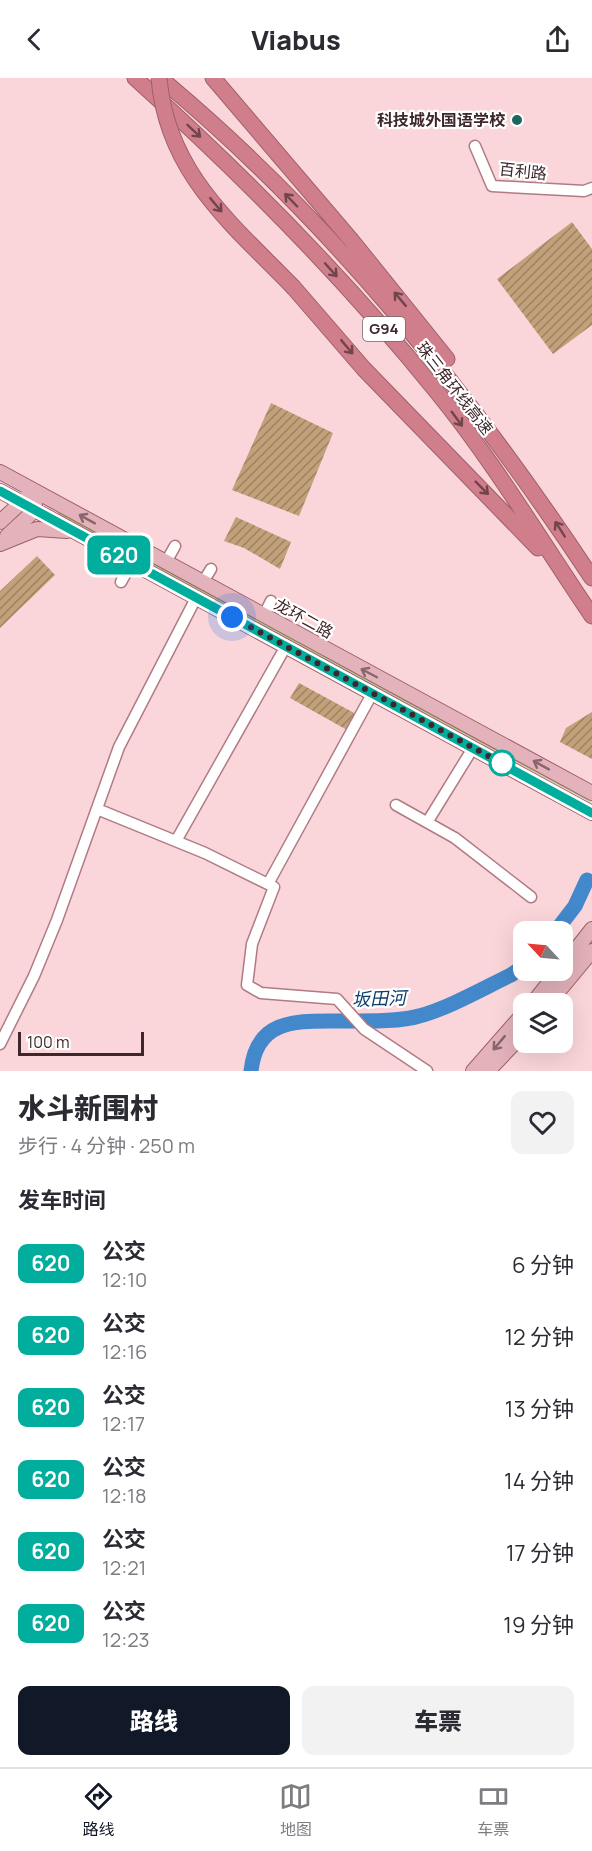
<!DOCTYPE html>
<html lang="zh">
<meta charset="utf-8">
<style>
:root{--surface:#fff;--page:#f2f2f3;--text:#2b2b33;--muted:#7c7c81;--line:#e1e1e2;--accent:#111827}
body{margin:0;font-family:Manrope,"Noto Sans SC",sans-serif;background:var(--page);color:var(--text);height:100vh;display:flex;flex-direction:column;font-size:22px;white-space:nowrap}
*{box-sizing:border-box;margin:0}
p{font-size:20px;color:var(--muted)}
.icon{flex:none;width:33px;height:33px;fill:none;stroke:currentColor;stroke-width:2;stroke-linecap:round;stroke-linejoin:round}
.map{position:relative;height:993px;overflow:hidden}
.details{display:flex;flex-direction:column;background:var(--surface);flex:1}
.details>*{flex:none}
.badge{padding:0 12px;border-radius:9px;font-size:21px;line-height:39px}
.needle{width:39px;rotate:296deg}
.controls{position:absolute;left:513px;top:843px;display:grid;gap:12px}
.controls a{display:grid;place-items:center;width:60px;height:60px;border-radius:12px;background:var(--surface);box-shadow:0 6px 24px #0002;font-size:30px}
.scale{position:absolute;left:18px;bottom:15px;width:126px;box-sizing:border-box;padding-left:6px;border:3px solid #3d272a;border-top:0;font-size:16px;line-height:21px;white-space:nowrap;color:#3d272a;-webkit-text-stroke:4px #fff;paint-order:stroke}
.you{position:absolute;width:30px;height:30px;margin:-15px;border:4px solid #fff;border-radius:50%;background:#1a73e8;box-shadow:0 0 0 9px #1a73e833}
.map>.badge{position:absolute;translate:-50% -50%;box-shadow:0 0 0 3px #fff}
h2{padding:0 18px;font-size:22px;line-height:54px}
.round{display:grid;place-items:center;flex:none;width:63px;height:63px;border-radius:12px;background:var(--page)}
.head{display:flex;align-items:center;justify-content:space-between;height:102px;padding:0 18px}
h1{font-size:28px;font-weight:800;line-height:45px}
.cta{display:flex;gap:12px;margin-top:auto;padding:12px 18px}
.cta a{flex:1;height:69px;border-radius:12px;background:var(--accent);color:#fff;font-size:24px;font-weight:800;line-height:69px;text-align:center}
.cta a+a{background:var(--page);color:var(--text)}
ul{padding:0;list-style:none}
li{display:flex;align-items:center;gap:18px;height:72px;padding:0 18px}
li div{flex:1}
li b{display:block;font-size:22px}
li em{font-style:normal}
li .badge{min-width:66px;font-weight:700;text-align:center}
header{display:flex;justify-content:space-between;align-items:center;height:78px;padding:0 18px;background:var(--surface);font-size:27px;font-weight:800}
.menu{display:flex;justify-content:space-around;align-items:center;height:84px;border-top:2px solid var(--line);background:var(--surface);font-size:16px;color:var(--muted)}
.menu a{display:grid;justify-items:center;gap:3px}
.menu .active{color:var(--accent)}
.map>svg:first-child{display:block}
.green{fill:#abcc87}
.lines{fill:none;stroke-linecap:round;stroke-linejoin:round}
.river{stroke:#4288ca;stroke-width:15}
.building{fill:url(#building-hatch)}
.minor-casing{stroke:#b07b83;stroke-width:13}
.major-casing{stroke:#9d606a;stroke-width:16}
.highway-casing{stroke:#9d606a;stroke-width:17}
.minor{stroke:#fff;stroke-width:10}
.major{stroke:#e3b2ba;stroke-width:14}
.highway{stroke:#d17e8c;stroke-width:15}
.highway-bridge-casing{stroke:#9d606a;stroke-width:17;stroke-linecap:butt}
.highway-bridge{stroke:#d17e8c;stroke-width:15}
.oneway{stroke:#71454c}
.oneway2{stroke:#88666b}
.line-casing{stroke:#fff;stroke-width:14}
.line{stroke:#01ad9c;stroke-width:9}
.walk{stroke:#3d272a;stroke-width:6;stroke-dasharray:0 10.8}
.poi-dot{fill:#1a6762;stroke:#fff;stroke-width:2}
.stop-dot{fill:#fff;stroke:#01ad9c;stroke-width:3}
.labels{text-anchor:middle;stroke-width:4.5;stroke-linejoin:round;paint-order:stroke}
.shield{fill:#fff;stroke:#77686a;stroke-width:1.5}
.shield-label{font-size:15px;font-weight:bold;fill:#3d272a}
.poi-label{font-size:16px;font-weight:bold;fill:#3d272a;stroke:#fff;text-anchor:end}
.street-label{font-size:16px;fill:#3d272a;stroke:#fff}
.water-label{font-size:18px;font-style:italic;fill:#0c3f6b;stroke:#fff}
</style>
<header><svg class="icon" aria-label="back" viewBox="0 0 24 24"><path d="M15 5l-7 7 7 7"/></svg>Viabus<svg class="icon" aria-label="share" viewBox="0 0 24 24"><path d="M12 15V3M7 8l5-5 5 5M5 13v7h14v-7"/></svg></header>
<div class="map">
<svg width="592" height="993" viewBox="0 0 592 993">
<defs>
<pattern id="building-hatch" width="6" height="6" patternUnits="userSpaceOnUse" patternTransform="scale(1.5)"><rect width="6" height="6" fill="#c2a079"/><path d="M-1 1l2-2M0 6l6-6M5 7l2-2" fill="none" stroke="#9f8263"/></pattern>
</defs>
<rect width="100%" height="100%" fill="#fad6da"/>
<path class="green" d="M60 434 584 718 592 725 57 436Z"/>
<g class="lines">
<path class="river" d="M555 854 575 828 587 802
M251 993C257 936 304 944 346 943 367 943 400 944 419 938 447 931 484 910 511 897L524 888"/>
</g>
<path class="building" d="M572 144 592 171V247L553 276 497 201Z
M271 325 333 355 299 438 232 412Z
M236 439 291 464 280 491 244 470 224 463Z
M37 478 55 497 0 550V513Z
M299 605 356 636 347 652 290 620Z
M592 634V681L560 664 566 650Z"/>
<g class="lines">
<defs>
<path id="minor" d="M475 68 492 108 584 113 592 110
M166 484 175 468
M121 504 132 484
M203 504 211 491
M264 537 271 523
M396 727 455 760 531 819
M97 731 205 775 274 809 252 866 247 907 261 915 337 921 364 951 427 993
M428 743 473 670
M176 763 286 568
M268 806 372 616
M0 966 34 898 57 842 119 669 196 520"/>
<path id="major" d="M0 394 592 715
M0 413 592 735
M0 444 27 419
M7 458 35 432V424
M0 466 37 451 67 453
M562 889 592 851
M532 926 559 892
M548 926 592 873
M473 993 524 935
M488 993 524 955"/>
<path id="highway" d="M135 0C243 97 345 200 437 314 494 384 541 463 592 538
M160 0C331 142 470 316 592 500
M213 0 352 163 447 281
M294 210 364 291 538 470"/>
</defs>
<use href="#minor" class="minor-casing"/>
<use href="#major" class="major-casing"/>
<use href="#highway" class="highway-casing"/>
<use href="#minor" class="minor"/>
<use href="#major" class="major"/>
<use href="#highway" class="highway"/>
<defs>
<path id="highway-bridge" d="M159 0C167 95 232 146 294 210"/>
</defs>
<use href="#highway-bridge" class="highway-bridge-casing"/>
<use href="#highway-bridge" class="highway-bridge"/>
</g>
<defs><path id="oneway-shaft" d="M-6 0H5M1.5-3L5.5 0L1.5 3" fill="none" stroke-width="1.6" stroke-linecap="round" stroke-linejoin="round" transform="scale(1.5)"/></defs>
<g class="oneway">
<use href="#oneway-shaft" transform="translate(194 53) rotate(43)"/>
<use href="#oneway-shaft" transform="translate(291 122) rotate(-134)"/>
<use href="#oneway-shaft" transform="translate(216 127) rotate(50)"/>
<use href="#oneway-shaft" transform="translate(331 192) rotate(48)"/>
<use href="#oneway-shaft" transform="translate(400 221) rotate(-130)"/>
<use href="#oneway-shaft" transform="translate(347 269) rotate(50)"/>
<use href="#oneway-shaft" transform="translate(457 341) rotate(54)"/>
<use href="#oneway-shaft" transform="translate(482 410) rotate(45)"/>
<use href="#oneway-shaft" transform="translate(560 451) rotate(-123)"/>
</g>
<g class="oneway2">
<use href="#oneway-shaft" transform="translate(87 441) rotate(-151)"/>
<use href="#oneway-shaft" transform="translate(369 595) rotate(-152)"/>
<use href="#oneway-shaft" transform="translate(541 687) rotate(-151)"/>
<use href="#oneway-shaft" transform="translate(499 965) rotate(130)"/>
</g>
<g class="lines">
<defs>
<path id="line" d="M0 413 592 735"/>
</defs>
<use href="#line" class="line-casing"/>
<use href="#line" class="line"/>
<path class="walk" d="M232 539 505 687 502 685"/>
</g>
<circle class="poi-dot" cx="517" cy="42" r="6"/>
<circle class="stop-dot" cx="502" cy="685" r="12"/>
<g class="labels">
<rect class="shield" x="363" y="239" width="42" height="24" rx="4.5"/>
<g class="shield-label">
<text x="384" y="256">G94</text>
</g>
<g class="poi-label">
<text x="505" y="48">科技城外国语学校</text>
</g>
<g class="street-label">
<text transform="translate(523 93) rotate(6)" y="6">百利路</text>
<text transform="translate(455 310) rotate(52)" y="6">珠三角环线高速</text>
<text transform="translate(304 540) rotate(29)" y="6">龙环二路</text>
</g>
<g class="water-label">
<text transform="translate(379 921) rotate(-2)" y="6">坂田河</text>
</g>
</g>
</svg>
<div class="controls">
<a><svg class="needle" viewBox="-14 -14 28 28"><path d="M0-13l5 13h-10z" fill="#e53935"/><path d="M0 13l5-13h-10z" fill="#7c7c81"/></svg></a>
<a><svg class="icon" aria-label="layers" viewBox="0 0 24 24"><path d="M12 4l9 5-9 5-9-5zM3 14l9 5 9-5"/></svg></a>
</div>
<div class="scale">100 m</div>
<div class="you" style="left:232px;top:539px"></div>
<b class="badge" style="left:119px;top:477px;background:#01ad9c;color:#fff">620</b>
</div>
<section class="details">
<div class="head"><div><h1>水斗新围村</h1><p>步行 · 4 分钟 · 250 m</p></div><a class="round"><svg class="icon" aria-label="heart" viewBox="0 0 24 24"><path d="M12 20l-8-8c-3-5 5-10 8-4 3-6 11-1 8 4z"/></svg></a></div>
<h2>发车时间</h2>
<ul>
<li><span class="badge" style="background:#01ad9c;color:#fff">620</span><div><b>公交</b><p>12:10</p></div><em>6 分钟</em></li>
<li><span class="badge" style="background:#01ad9c;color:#fff">620</span><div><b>公交</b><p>12:16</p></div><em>12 分钟</em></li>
<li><span class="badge" style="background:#01ad9c;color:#fff">620</span><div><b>公交</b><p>12:17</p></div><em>13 分钟</em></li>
<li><span class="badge" style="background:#01ad9c;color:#fff">620</span><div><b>公交</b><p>12:18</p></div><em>14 分钟</em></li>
<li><span class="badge" style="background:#01ad9c;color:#fff">620</span><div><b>公交</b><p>12:21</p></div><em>17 分钟</em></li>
<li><span class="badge" style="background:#01ad9c;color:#fff">620</span><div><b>公交</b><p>12:23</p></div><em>19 分钟</em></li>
</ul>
<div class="cta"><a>路线</a><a>车票</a></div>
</section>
<nav class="menu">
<a class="active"><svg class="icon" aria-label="directions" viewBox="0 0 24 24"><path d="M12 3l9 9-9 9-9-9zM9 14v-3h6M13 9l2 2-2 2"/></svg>路线</a>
<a><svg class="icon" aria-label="map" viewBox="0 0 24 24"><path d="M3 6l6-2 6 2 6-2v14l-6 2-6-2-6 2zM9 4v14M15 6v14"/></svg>地图</a>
<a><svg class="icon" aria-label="tickets" viewBox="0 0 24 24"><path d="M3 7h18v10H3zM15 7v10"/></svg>车票</a>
</nav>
